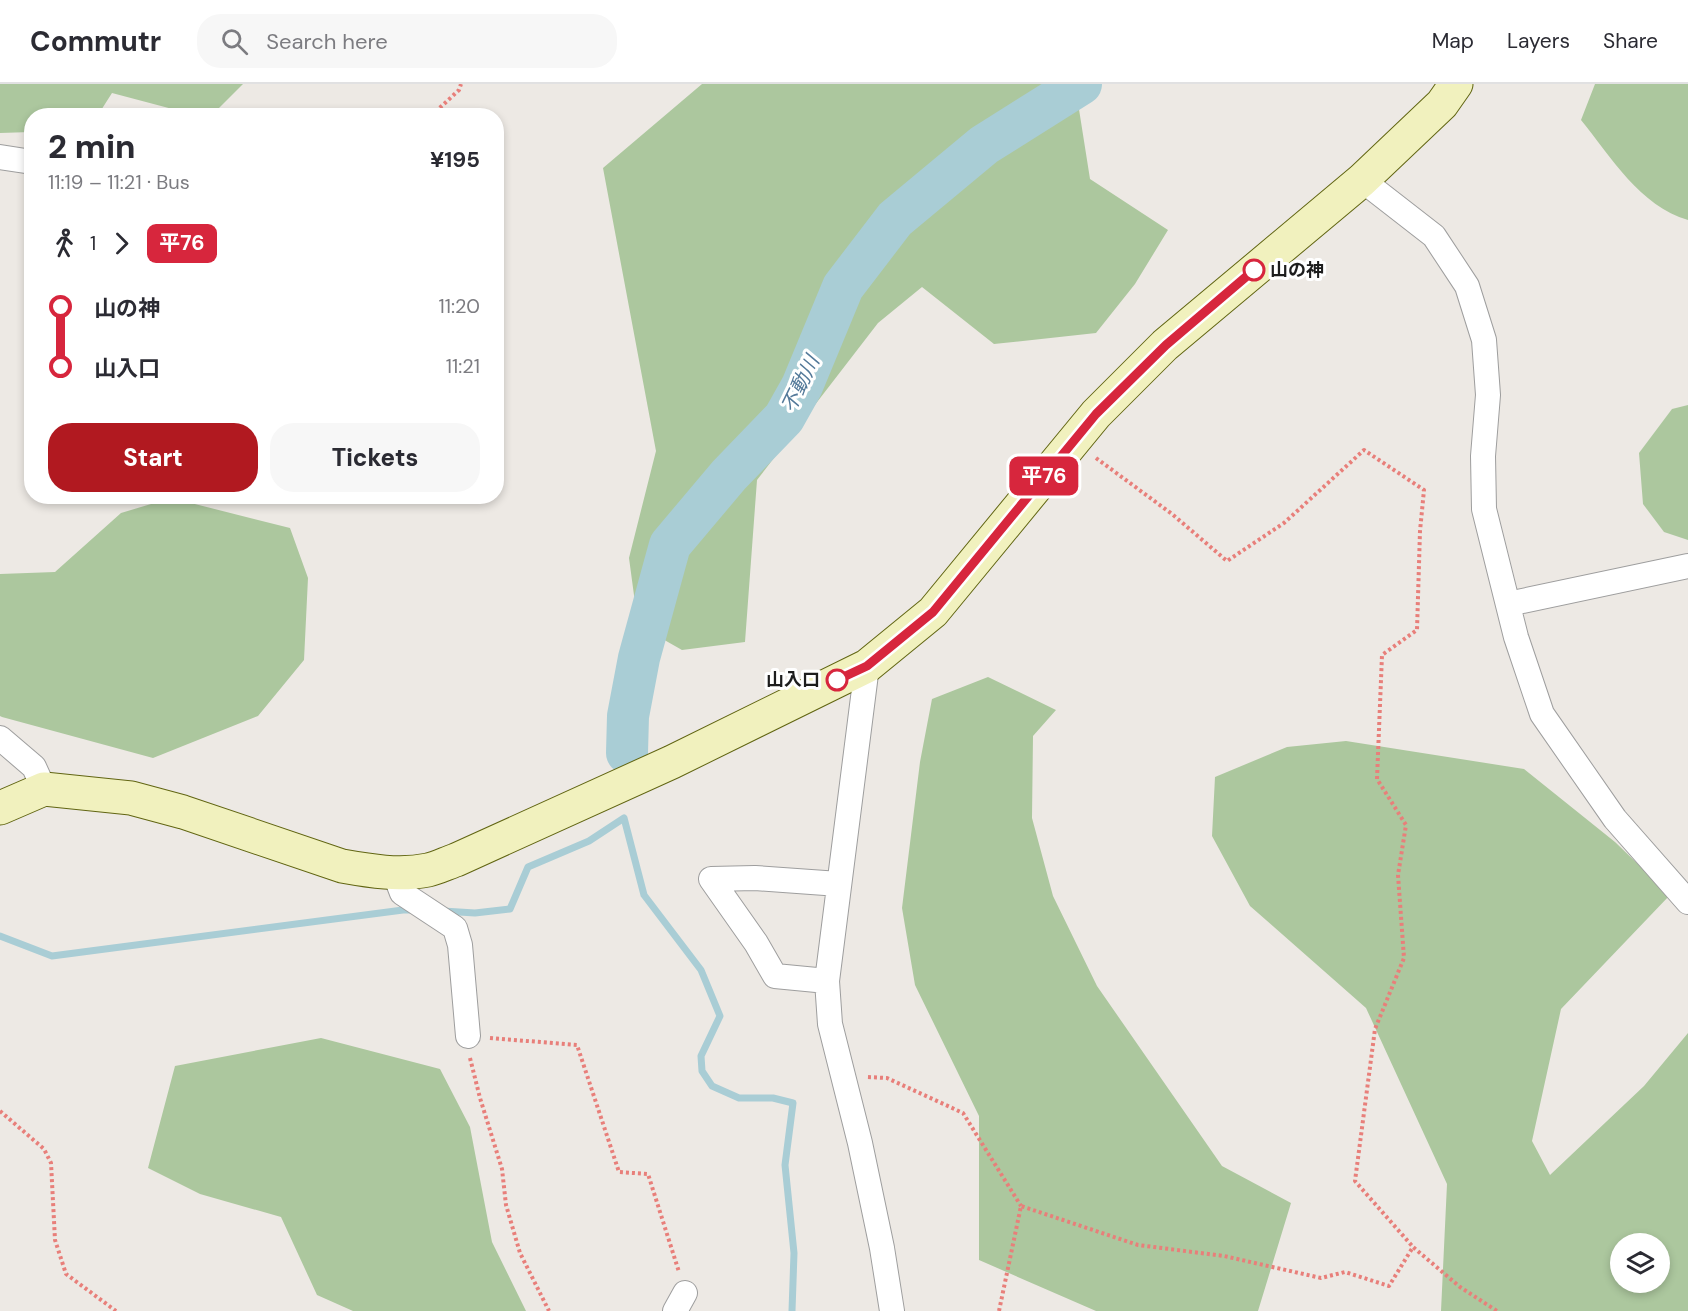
<!DOCTYPE html>
<meta charset="utf-8">
<style>
:root{--surface:#fff;--page:#f7f7f7;--text:#2b2b33;--muted:#7c7c81;--line:#e1e1e2;--accent:#b11920}
body{margin:0;font-family:"DM Sans","Noto Sans JP",sans-serif;background:var(--page);color:var(--text);height:100vh;display:flex;flex-direction:column;font-size:22px;white-space:nowrap}
*{box-sizing:border-box;margin:0}
p{font-size:20px;color:var(--muted)}
.icon{flex:none;width:33px;height:33px;fill:none;stroke:currentColor;stroke-width:2;stroke-linecap:round;stroke-linejoin:round}
.map{position:relative;flex:1;overflow:hidden}
.side{position:absolute;left:24px;top:24px;width:480px;height:396px;display:flex;flex-direction:column;background:var(--surface);border-radius:24px;box-shadow:0 3px 9px #0003}
.side>*{flex:none}
.badge{padding:0 12px;border-radius:9px;font-size:21px;line-height:39px}
.controls{position:absolute;left:1610px;top:1149px;display:grid;gap:12px}
.controls a{display:grid;place-items:center;width:60px;height:60px;border-radius:50%;background:var(--surface);box-shadow:0 3px 9px #0003;font-size:30px}
.map>.badge{position:absolute;translate:-50% -50%;box-shadow:0 0 0 3px #fff}
.legs{display:flex;align-items:center;gap:9px;height:66px;padding:0 24px;font-size:20px}
.legs p{margin-inline-start:auto}
.overview{display:flex;align-items:center;justify-content:space-between;height:102px;padding:0 24px}
h1{font-size:33px;font-weight:800;line-height:45px}
.action{display:flex;gap:12px;margin-top:auto;padding:12px 24px}
.action a{flex:1;height:69px;border-radius:24px;background:var(--accent);color:#fff;font-size:24px;font-weight:800;line-height:69px;text-align:center}
.action a+a{background:var(--page);color:var(--text)}
ul{padding:0 24px;list-style:none}
li{display:flex;align-items:center;gap:21px;height:60px;font-size:22px}
li i{display:grid;place-items:center;width:9px;height:100%;margin:0 8px;background:currentColor}
li i::after{content:'';width:15px;height:15px;margin:-8px;border:4px solid;border-radius:50%;background:var(--surface)}
li p{margin-inline-start:auto}
li:first-child i{background:linear-gradient(#0000 50%,currentColor 0)}
li:last-child i{background:linear-gradient(currentColor 50%,#0000 0)}
header{display:flex;align-items:center;gap:36px;box-sizing:border-box;height:84px;padding:0 30px;background:var(--surface);border-bottom:2px solid var(--line)}
header strong{font-size:28px}
nav{display:flex;gap:33px;margin-inline-start:auto;font-size:21px}
.search{width:420px;height:54px;background:var(--page);display:flex;align-items:center;gap:15px;box-sizing:border-box;padding:0 21px;border-radius:24px;color:var(--muted);font-size:22px}
.map>svg:first-child{display:block}
.forest{fill:#acc79e;fill-rule:evenodd}
.lines{fill:none;stroke-linecap:round;stroke-linejoin:round}
.stream{stroke:#a9cdd5;stroke-width:7}
.river{stroke:#a9cdd5;stroke-width:42}
.street-casing{stroke:#9e9e9e;stroke-width:26}
.secondary-casing{stroke:#616512;stroke-width:35}
.path{stroke:#e87f7a;stroke-width:4;stroke-dasharray:3 3;stroke-linecap:butt}
.street{stroke:#fff;stroke-width:24}
.secondary{stroke:#f1f1be;stroke-width:33}
.line-1-casing{stroke:#fff;stroke-width:14}
.line-1{stroke:#d7263d;stroke-width:9}
.stop-1-dot{fill:#fff;stroke:#d7263d;stroke-width:3}
.labels{text-anchor:middle;stroke-width:6;stroke-linejoin:round;paint-order:stroke}
.stop-label{font-size:18px;font-weight:bold;fill:#1d1d1d;stroke:#fff;text-anchor:start}
.water-label{font-size:20px;font-style:italic;fill:#537999;stroke:#fff}
</style>
<header>
<strong>Commutr</strong>
<div class="search"><svg class="icon" aria-label="search" viewBox="0 0 24 24"><circle cx="10" cy="10" r="6"/><path d="M15 15l6 6"/></svg>Search here</div>
<nav><a>Map</a><a>Layers</a><a>Share</a></nav>
</header>
<div class="map">
<svg width="1688" height="1227" viewBox="0 0 1688 1227">
<rect width="100%" height="100%" fill="#ede9e4"/>
<path class="forest" d="M0 0H243L212 31H195L112 9 98 31 32 32 31 48 0 49Z
M702 0H1075L1090 95 1168 146 1135 200 1096 249 994 260 922 203 878 239 757 396 745 558 682 566 638 541 629 474 656 367 603 84Z
M1595 0H1688V136C1640 122 1611 73 1581 36Z
M1688 321V456L1664 448 1643 420 1639 369 1672 325Z
M171 414 290 444 308 494 304 576 258 632 153 674 2 633 0 632V490L55 488 121 429Z
M988 593 1056 626 1033 652 1032 734 1053 812 1097 902 1222 1082 1291 1119 1258 1227H1096L979 1176V1032L915 901 902 824 920 678 932 615Z
M1346 657 1524 685 1615 758 1670 811 1561 925 1532 1057 1550 1091 1644 1002 1688 949V1227H1441L1447 1100 1366 924 1250 822 1212 752 1215 693 1287 663ZM1620 1160H1659V1198H1620Z
M321 954 440 985 470 1043 492 1158 526 1227H353L317 1211 281 1133 200 1110 148 1084 175 982Z"/>
<g class="lines">
<path class="stream" d="M443 827 475 829 510 825 528 783 589 757 624 734 644 811 701 886 720 932 701 972 702 987 712 1002 739 1014H773L793 1019 785 1081 794 1169 792 1227
M0 852 52 872 403 826H414"/>
<path class="river" d="M627 669 628 632 639 574 670 461 729 391 784 334 802 302 843 203 895 135 984 61 1081 0"/>
<defs>
<path id="street" d="M0 73 32 78
M1362 96 1434 152 1467 202 1484 256 1488 311 1483 372 1484 425 1516 553 1542 630 1615 735 1688 818
M1508 520 1688 482
M867 582 827 897 830 940 860 1059 882 1164 892 1227
M0 654 34 683 44 705
M394 788 402 809 455 844 460 861 468 952
M827 897 775 892 756 859 711 795 755 794 839 800
M675 1227 685 1209"/>
<path id="secondary" d="M0 724 44 705 131 714 183 728 342 782C370 787 400 792 428 786 437 784 447 779 456 776L672 678 867 582 933 528 1096 330 1165 261 1362 96 1442 20 1456 0"/>
</defs>
<use href="#street" class="street-casing"/>
<use href="#secondary" class="secondary-casing"/>
<path class="path" d="M431 32 459 6 461 0
M1096 374 1172 430 1227 477 1284 439 1364 366 1424 406 1420 447 1417 546 1382 571 1377 695 1406 741 1398 791 1404 874 1375 945 1355 1097 1413 1163
M490 954 577 961 619 1088 648 1090 679 1188
M470 974 480 1014 502 1085 506 1121 520 1169 549 1227
M868 993 887 994 963 1029 1021 1122
M0 1027 44 1065 51 1079 55 1156 66 1190 116 1227
M999 1227 1021 1122 1138 1161 1224 1172 1321 1194 1345 1188 1389 1202 1413 1163 1460 1203 1497 1227"/>
<use href="#street" class="street"/>
<use href="#secondary" class="secondary"/>
</g>
<g class="lines">
<defs>
<path id="line-1" d="M837 596 867 582 933 528 1096 330 1166 261 1254 186"/>
</defs>
<use href="#line-1" class="line-1-casing"/>
<use href="#line-1" class="line-1"/>
</g>
<g class="stop-1-dot">
<circle cx="1254" cy="186" r="10"/>
<circle cx="837" cy="596" r="10"/>
</g>
<g class="labels">
<g class="stop-label">
<text x="1270" y="192">山の神</text>
<text x="820" y="602" text-anchor="end">山入口</text>
</g>
<g class="water-label">
<text transform="translate(800 300) rotate(-64)" y="7">不動川</text>
</g>
</g>
</svg>
<div class="controls">
<a><svg class="icon" aria-label="layers" viewBox="0 0 24 24"><path d="M12 4l9 5-9 5-9-5zM3 14l9 5 9-5"/></svg></a>
</div>
<b class="badge" style="left:1044px;top:392px;background:#d7263d;color:#fff">平76</b>
<section class="side">
<div class="overview"><div><h1>2 min</h1><p>11:19 – 11:21 · Bus</p></div><b>¥195</b></div>
<div class="legs"><svg class="icon" aria-label="walk" viewBox="0 0 24 24"><circle cx="13" cy="4" r="2"/><path d="M13 8l-2 6 4 7M11 14l-3 7M7 12l3-4h3l4 4"/></svg>1<svg class="icon" aria-label="forward" viewBox="0 0 24 24"><path d="M9 5l7 7-7 7"/></svg><b class="badge" style="background:#d7263d;color:#fff">平76</b></div>
<ul>
<li><i style="color:#d7263d"></i><b>山の神</b><p>11:20</p></li>
<li><i style="color:#d7263d"></i><b>山入口</b><p>11:21</p></li>
</ul>
<div class="action"><a>Start</a><a>Tickets</a></div>
</section>
</div>
